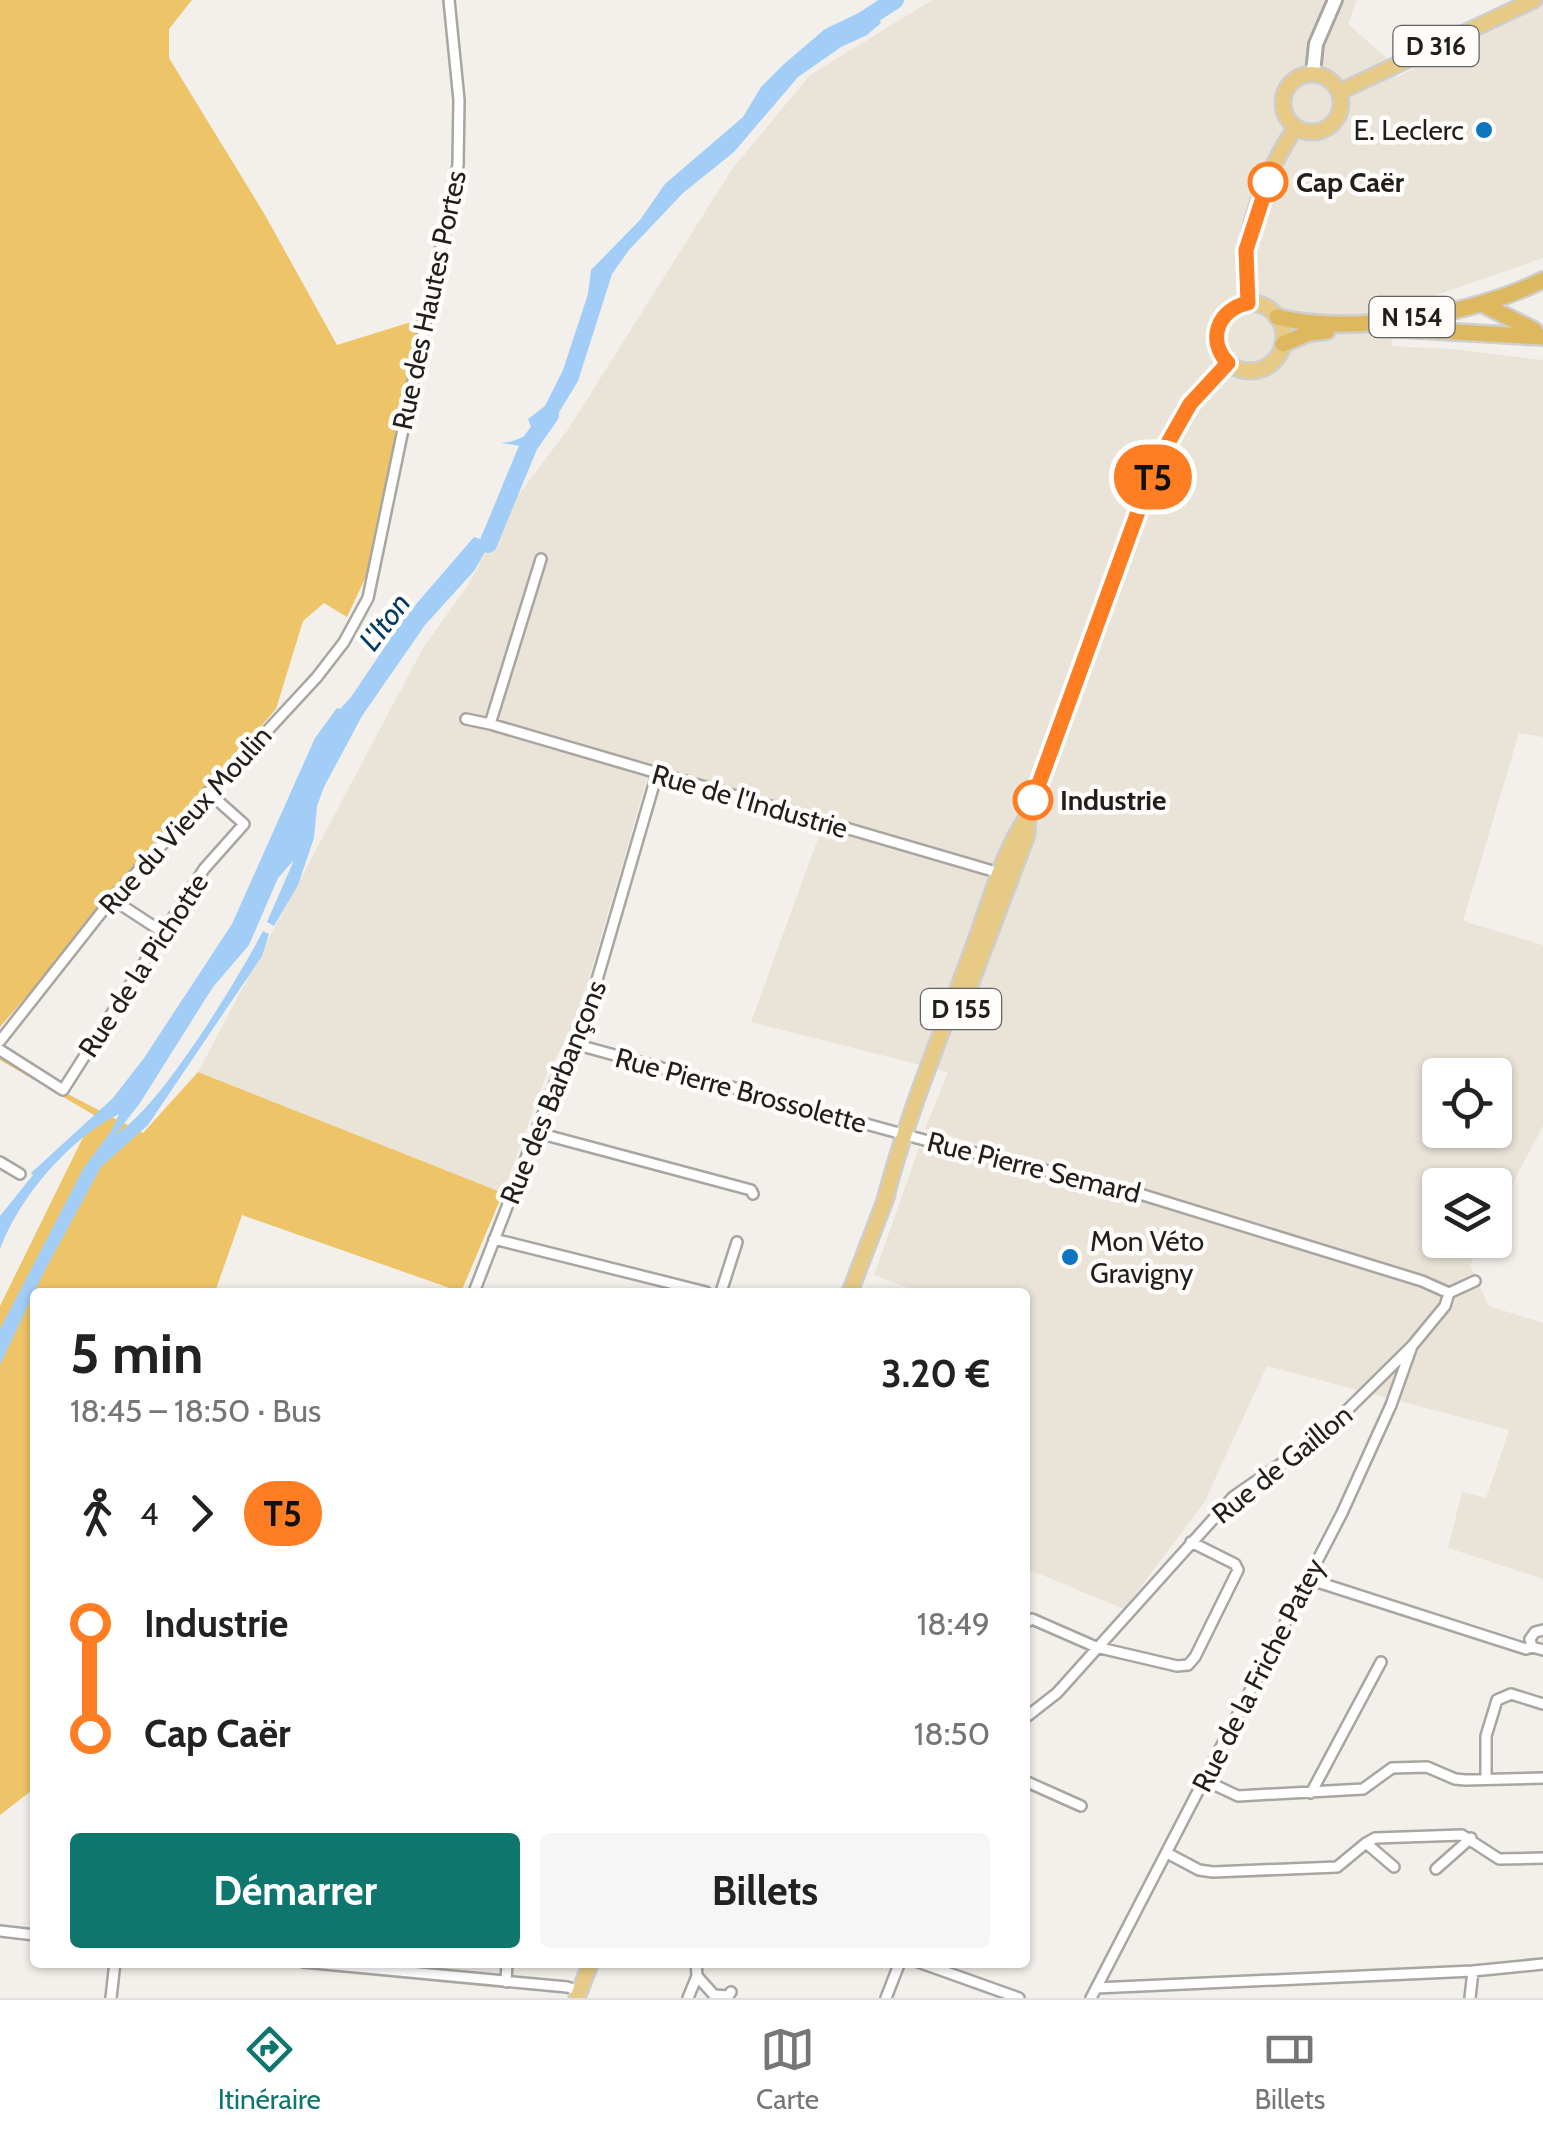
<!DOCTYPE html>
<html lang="fr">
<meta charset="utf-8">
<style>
:root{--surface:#fff;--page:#f6f6f6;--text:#222;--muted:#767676;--line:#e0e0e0;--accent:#0f766e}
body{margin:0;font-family:Cabin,sans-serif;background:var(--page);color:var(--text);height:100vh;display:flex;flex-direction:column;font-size:38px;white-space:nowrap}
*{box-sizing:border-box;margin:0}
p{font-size:32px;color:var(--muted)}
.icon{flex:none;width:55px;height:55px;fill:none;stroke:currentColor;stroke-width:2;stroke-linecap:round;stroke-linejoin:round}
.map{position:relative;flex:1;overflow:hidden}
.details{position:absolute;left:30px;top:1288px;width:1000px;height:680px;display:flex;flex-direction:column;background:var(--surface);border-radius:10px;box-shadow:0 2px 8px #0004}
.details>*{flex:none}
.badge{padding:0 20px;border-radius:32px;font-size:35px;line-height:65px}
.controls{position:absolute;left:1422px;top:1058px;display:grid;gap:20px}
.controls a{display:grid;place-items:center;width:90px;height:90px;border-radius:10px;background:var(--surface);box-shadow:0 2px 8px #0004;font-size:50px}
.map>.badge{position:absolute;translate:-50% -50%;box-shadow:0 0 0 5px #fff}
.legs{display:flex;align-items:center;gap:15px;height:110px;padding:0 40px;font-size:32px}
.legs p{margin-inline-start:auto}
.overview{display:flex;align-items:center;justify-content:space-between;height:170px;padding:0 40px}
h1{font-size:55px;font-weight:700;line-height:75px}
.button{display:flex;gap:20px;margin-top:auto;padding:20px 40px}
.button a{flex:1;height:115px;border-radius:10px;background:var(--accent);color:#fff;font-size:40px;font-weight:700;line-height:115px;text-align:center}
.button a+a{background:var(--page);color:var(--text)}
ul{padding:0 40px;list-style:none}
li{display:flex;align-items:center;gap:35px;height:110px;font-size:38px}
li i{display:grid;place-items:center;width:15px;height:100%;margin:0 12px;background:currentColor}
li i::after{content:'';width:25px;height:25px;margin:-12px;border:8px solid;border-radius:50%;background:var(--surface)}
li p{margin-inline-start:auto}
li:first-child i{background:linear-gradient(#0000 50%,currentColor 0)}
li:last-child i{background:linear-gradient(currentColor 50%,#0000 0)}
.menu{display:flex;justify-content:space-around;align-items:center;height:140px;border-top:2px solid var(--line);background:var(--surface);font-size:28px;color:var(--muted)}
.menu a{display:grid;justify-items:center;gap:5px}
.menu .on{color:var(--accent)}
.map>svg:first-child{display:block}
.built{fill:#eae4d8;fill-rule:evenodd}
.green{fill:#eec468}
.water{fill:#a2cdf7}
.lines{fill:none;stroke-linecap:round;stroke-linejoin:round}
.river{stroke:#a2cdf7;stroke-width:18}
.minor-casing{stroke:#a9a6a2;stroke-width:14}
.secondary-casing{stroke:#a9a6a2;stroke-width:18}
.primary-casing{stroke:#cececd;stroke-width:19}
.trunk-casing{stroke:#cececd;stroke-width:20}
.minor{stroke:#fff;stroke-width:9}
.secondary{stroke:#fff;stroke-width:12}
.primary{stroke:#e6ca86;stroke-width:14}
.trunk{stroke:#deb85e;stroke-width:15}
.line-1-casing{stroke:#fff;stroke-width:22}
.line-1{stroke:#ff7d23;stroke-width:15}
.poi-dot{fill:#0e75c0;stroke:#fffefc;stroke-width:4}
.stop-1-dot{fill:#fff;stroke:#ff7d23;stroke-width:5}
.labels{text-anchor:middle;stroke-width:9;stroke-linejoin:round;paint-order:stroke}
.shield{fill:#fffefc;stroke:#636260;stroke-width:2.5}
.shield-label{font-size:25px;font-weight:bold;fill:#201f1d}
.poi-label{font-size:28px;fill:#201f1d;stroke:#fffefc;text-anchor:end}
.stop-label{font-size:28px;font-weight:bold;fill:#201f1d;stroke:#fffefc;text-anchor:start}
.street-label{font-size:28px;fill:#201f1d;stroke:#fffefc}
.water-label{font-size:30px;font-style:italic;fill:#013b66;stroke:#fffefc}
</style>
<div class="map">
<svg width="1543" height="1998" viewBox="0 0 1543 1998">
<rect width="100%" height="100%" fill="#f3f0eb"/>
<path class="built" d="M932 0H1357L1348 24 1389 60 1397 77 1543 2V258L1396 309 1391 346 1452 349 1543 360V737L1519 733 1463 921 1543 945V1126L1495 1217V1185H1440V1240H1483L1470 1265 1489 1306 1543 1323V1579L1448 1548 1462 1492 1486 1498 1509 1430 1267 1366 1204 1503 1124 1609 1025 1568V1292H918L874 1275 919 1148 1054 1179 1058 1167 925 1129 948 1072 751 1022 820 833 647 779 576 1023 547 1073 503 1193 198 1072 423 648 468 585 513 502 569 428 732 169 810 75ZM1440 1075H1495V1130H1440Z"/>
<path class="green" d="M0 0H192L169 29V58L265 215 337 345 424 318 369 570 347 617 324 603 303 621 276 709 0 1027Z
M0 1052 56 1088 143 1133 198 1072 503 1193 461 1292 242 1215 215 1292H35V1788L0 1815V1306L94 1115 0 1060Z"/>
<path class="water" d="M871 7 881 23 867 35 841 47 798 77 734 152 683 193 629 250 612 274 578 381 544 437 535 434 536 448 501 443C514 442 524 438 532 429L528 419 545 406 563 370 588 294 591 270 640 220 665 184 743 117 761 87 784 64 825 29Z
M493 521 501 525 474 571 425 625 362 716 324 787 317 806 314 838 298 885 274 926 267 922 294 860 278 878 249 945 213 987 140 1103 116 1134C160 1108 238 979 263 931L269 934 262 956 148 1125 101 1167 44 1272 0 1365V1329L83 1169 111 1131 119 1114C69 1139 20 1196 0 1249V1216L33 1175 31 1173 113 1098 144 1058 232 924 315 738 337 708 340 709 351 697 405 617 474 537 484 540Z"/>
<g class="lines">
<path class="river" d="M855 26 895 0
M488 544 529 445 550 415"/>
<defs>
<path id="minor" d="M541 559 490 724 1003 874
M466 719 490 724
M112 899 164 933
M0 1041 112 899 317 677 344 642 368 598 458 165 459 100 449 0
M578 1045 928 1141 1140 1194 1422 1281 1449 1293
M0 1050 63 1090 204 869 244 824 208 792
M538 1133 751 1190 753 1194
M0 1162 20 1174
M494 1239 706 1292
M474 1292 557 1078 578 1045 657 774
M721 1292 737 1242
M1449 1293 1475 1281
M1308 1579 1526 1649 1532 1647
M1025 1623 1032 1619 1096 1647 1177 1666 1188 1665 1195 1657 1238 1570 1235 1564 1191 1542
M1543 1630 1535 1632 1530 1639 1532 1647 1543 1650
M1025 1718 1057 1693 1233 1497 1321 1436 1412 1346 1445 1306 1449 1293
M1486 1779V1736L1497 1700 1511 1694 1543 1704
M1204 1780 1238 1796 1363 1789 1392 1768 1427 1767 1455 1779 1465 1780 1543 1778
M1025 1781 1081 1806
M1311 1793 1381 1662
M1366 1843 1375 1838 1462 1835 1499 1859 1543 1858
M1167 1853 1199 1870 1213 1872 1337 1867 1366 1843 1394 1867
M1436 1869 1471 1838
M0 1931 35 1935
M303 1962 567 1987 580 1991
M918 1962 1019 1998
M697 1976 714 1995 728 1996 731 1992
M506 1982 507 1962
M1096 1988 1473 1971 1543 1964
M111 1998 115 1962
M688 1998 697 1976 696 1962
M886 1998 900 1962
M1091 1998 1342 1513 1391 1405 1412 1346
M1470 1998 1473 1971"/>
<path id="secondary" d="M1313 73 1316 44 1335 0"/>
<path id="primary" d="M1283 103a29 29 0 1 1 58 0a29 29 0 1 1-58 0Z
M1339 92 1534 0
M1248 303C1247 285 1244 264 1247 247 1253 207 1273 160 1296 127
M1216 337a34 34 0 1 1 68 0a34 34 0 1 1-68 0Z
M965 999 1027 835 1028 817
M885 1200C907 1115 942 1033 972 951 989 907 1001 854 1028 816L1139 509 1164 450 1190 404 1228 363
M850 1292 887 1195
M577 1998 591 1962"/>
<path id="trunk" d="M1482 304 1534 330
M1277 317C1352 336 1474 314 1543 280
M1385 328 1543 337
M1283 344 1309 333 1327 331"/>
</defs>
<use href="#minor" class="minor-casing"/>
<use href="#secondary" class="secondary-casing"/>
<use href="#primary" class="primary-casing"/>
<use href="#trunk" class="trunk-casing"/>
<use href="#minor" class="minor"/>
<use href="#secondary" class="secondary"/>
<use href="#primary" class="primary"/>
<use href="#trunk" class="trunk"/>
</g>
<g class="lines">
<defs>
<path id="line-1" d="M1033 800 1139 509 1164 450 1190 404 1228 363C1206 340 1218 309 1248 303L1246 250 1268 182"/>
</defs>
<use href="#line-1" class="line-1-casing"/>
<use href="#line-1" class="line-1"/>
</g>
<g class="poi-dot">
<circle cx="1484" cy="130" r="10"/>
<circle cx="1070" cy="1257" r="10"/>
</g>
<g class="stop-1-dot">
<circle cx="1268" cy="182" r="18"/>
<circle cx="1033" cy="800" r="18"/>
</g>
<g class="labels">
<g class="shield">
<rect x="1393.5" y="26" width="85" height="40" rx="8"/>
<rect x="1369.5" y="297" width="85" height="40" rx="8"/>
<rect x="921" y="989" width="80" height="40" rx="8"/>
</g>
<g class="shield-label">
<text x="1436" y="55">D 316</text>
<text x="1412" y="326">N 154</text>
<text x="961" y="1018">D 155</text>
</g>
<g class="poi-label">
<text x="1464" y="140">E. Leclerc</text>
<text x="1090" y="1251" text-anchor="start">Mon Véto<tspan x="1090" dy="32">Gravigny</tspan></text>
</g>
<g class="stop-label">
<text x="1296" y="192">Cap Caër</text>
<text x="1060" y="810">Industrie</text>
</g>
<g class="street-label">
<text transform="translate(429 300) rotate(-78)" y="10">Rue des Hautes Portes</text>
<text transform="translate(750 801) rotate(16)" y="10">Rue de l'Industrie</text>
<text transform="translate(185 820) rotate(-48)" y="10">Rue du Vieux Moulin</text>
<text transform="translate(143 965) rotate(-57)" y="10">Rue de la Pichotte</text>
<text transform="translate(741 1090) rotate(15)" y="10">Rue Pierre Brossolette</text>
<text transform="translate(553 1092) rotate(-68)" y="10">Rue des Barbançons</text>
<text transform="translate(1034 1167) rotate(14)" y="10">Rue Pierre Semard</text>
<text transform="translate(1282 1464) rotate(-39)" y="10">Rue de Gaillon</text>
<text transform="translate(1258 1675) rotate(-63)" y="10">Rue de la Friche Patey</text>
</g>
<g class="water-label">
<text transform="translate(385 622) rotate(-53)" y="10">L'Iton</text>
</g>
</g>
</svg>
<div class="controls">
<a><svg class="icon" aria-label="locate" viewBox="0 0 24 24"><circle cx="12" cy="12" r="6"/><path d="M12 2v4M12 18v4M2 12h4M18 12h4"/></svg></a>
<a><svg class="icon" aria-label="layers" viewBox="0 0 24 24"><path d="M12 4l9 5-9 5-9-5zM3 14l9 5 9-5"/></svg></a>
</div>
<b class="badge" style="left:1153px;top:477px;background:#ff7d23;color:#111">T5</b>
<section class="details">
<div class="overview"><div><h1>5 min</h1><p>18:45 – 18:50 · Bus</p></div><b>3.20 €</b></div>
<div class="legs"><svg class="icon" aria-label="walk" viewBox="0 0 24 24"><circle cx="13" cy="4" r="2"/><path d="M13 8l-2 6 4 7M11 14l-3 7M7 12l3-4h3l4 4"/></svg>4<svg class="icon" aria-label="forward" viewBox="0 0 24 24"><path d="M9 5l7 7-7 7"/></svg><b class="badge" style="background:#ff7d23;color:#111">T5</b></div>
<ul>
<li><i style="color:#ff7d23"></i><b>Industrie</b><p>18:49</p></li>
<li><i style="color:#ff7d23"></i><b>Cap Caër</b><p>18:50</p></li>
</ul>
<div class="button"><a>Démarrer</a><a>Billets</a></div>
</section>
</div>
<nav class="menu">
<a class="on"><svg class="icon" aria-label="directions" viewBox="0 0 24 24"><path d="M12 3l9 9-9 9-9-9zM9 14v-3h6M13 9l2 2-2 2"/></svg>Itinéraire</a>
<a><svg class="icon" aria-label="map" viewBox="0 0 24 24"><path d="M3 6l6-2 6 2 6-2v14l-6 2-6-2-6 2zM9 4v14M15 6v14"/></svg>Carte</a>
<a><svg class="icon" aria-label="tickets" viewBox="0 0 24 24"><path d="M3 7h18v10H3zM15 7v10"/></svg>Billets</a>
</nav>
